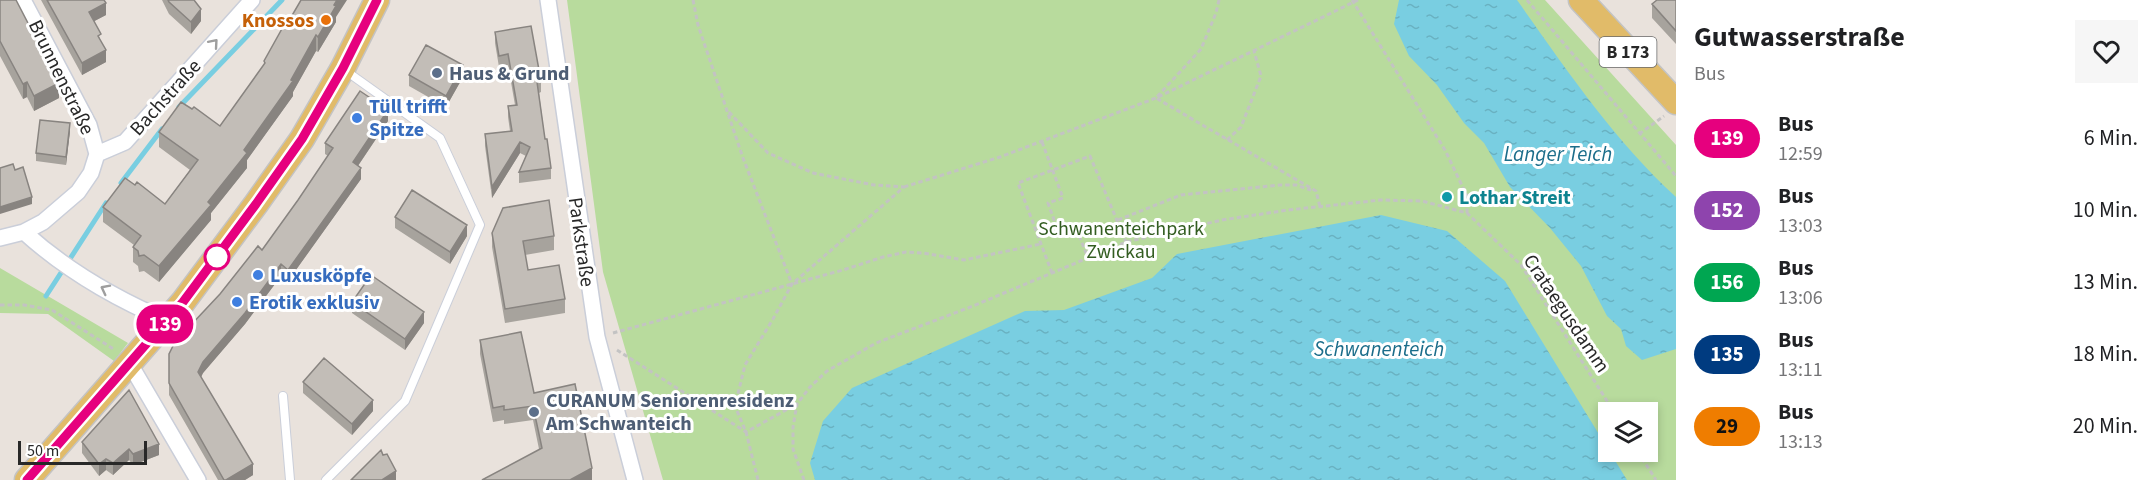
<!DOCTYPE html>
<html lang="de">
<meta charset="utf-8">
<style>
:root{--surface:#fff;--page:#f6f6f6;--text:#202124;--muted:#757577}
body{margin:0;font-family:"Source Sans 3",sans-serif;background:var(--page);color:var(--text);height:100vh;display:flex;flex-direction:column;font-size:22px;white-space:nowrap}
*{box-sizing:border-box;margin:0}
p{font-size:20px;color:var(--muted)}
.icon{flex:none;width:33px;height:33px;fill:none;stroke:currentColor;stroke-width:2;stroke-linecap:round;stroke-linejoin:round}
.map{position:relative;flex:1;overflow:hidden}
.side{display:flex;flex-direction:column;background:var(--surface);width:480px}
.side>*{flex:none}
.badge{padding:0 12px;border-radius:20px;font-size:21px;line-height:39px}
.fabs{position:absolute;left:1598px;top:402px;display:grid;gap:12px}
.fabs a{display:grid;place-items:center;width:60px;height:60px;border-radius:0px;background:var(--surface);box-shadow:0 3px 9px #0003;font-size:30px}
.scale{position:absolute;left:18px;bottom:15px;width:129px;box-sizing:border-box;padding-left:6px;border:3px solid #282828;border-top:0;font-size:16px;line-height:21px;white-space:nowrap;color:#282828;-webkit-text-stroke:4px #fff;paint-order:stroke}
.map>.badge{position:absolute;translate:-50% -50%;box-shadow:0 0 0 3px #fff}
.round{display:grid;place-items:center;flex:none;width:63px;height:63px;border-radius:0px;background:var(--page)}
.head{display:flex;align-items:center;justify-content:space-between;height:102px;padding:0 18px}
h1{font-size:28px;font-weight:700;line-height:45px}
ul{padding:0;list-style:none}
li{display:flex;align-items:center;gap:18px;height:72px;padding:0 18px}
li div{flex:1}
li b{display:block;font-size:22px}
li em{font-style:normal}
li .badge{min-width:66px;font-weight:700;text-align:center}
main{display:flex;flex:1;min-height:0}
.map>svg:first-child{display:block}
.park{fill:#b8db9d;fill-rule:evenodd}
.water{fill:url(#water-ripples)}
.lines{fill:none;stroke-linecap:round;stroke-linejoin:round}
.stream{stroke:#79cee1;stroke-width:5}
.lane-casing{stroke:#caced9;stroke-width:10}
.street-casing{stroke:#caced9;stroke-width:18}
.primary-casing{stroke:#c3c3c3;stroke-width:27}
.path{stroke:#c3c3c3;stroke-width:3;stroke-dasharray:4.5 3;stroke-linecap:butt}
.lane{stroke:#fff;stroke-width:8}
.street{stroke:#fff;stroke-width:15}
.primary{stroke:#e1bb69;stroke-width:24}
.wall{fill:#a7a39d}
.shaded-wall{fill:#888480}
.building{fill:#c2bdb7;stroke:#888480;stroke-width:1.5}
.oneway{stroke:#9e9e9e}
.line-casing{stroke:#fff;stroke-width:14}
.line{stroke:#e6007e;stroke-width:9}
.food-dot{fill:#e8710a;stroke:#fff;stroke-width:2}
.service-dot{fill:#5c6f8a;stroke:#fff;stroke-width:2}
.shop-dot{fill:#3f7fe0;stroke:#fff;stroke-width:2}
.culture-dot{fill:#0f9aa8;stroke:#fff;stroke-width:2}
.stop-dot{fill:#fff;stroke:#e6007e;stroke-width:3}
.labels{text-anchor:middle;stroke-width:6;stroke-linejoin:round;paint-order:stroke}
.shield{fill:#fff;stroke:#686868;stroke-width:1.5}
.shield-label{font-size:18px;font-weight:bold;fill:#282828}
.food-label{font-size:20px;font-weight:bold;fill:#c56008;stroke:#fff;text-anchor:end}
.service-label{font-size:20px;font-weight:bold;fill:#4e5e75;stroke:#fff;text-anchor:start}
.street-label{font-size:20px;fill:#282828;stroke:#fff}
.shop-label{font-size:20px;font-weight:bold;fill:#366cbe;stroke:#fff;text-anchor:start}
.culture-label{font-size:20px;font-weight:bold;fill:#0d838f;stroke:#fff;text-anchor:start}
.park-label{font-size:20px;fill:#335d21;stroke:#fff}
.water-label{font-size:21px;font-style:italic;fill:#1b6d8a;stroke:#fff}
</style>
<main>
<div class="map">
<svg width="1676" height="480" viewBox="0 0 1676 480">
<defs>
<pattern id="water-ripples" width="26" height="14" patternUnits="userSpaceOnUse" patternTransform="scale(1.5)"><rect width="26" height="14" fill="#79cee1"/><path d="M2 4q2-2 4 0t4 0M15 11q2-2 4 0t4 0" fill="none" stroke="#69b1c1"/></pattern>
</defs>
<rect width="100%" height="100%" fill="#e9e2dc"/>
<path class="park" d="M567 0H1545L1676 145V480H663L603 272ZM1608 412H1647V452H1608Z
M0 268 128 343 114 361 48 314 0 313Z"/>
<path class="water" d="M1399 0H1517C1566 69 1614 140 1676 197V349L1642 360 1626 346 1621 329 1607 316 1581 266 1550 228 1510 187 1484 143 1464 123 1437 85 1409 56 1394 24Z
M1381 215 1447 231 1505 281 1627 480H815L810 463 823 421 852 388 1025 311 1064 310 1152 278 1177 254Z"/>
<g class="lines">
<path class="stream" d="M179 107 282 0
M121 183 162 129
M46 296 106 203"/>
<defs>
<path id="lane" d="M283 396 290 480
M326 480 405 401 480 225 440 138 346 71"/>
<path id="street" d="M23 0 89 125 97 154
M548 0 597 337 635 480
M24 232C66 270 116 299 168 321
M0 238 24 232 43 222 78 192 91 173 97 154 125 142 252 0
M130 364 198 480"/>
<path id="primary" d="M1581 0 1676 102
M27 480 183 302 256 204 302 139 343 68 377 0"/>
</defs>
<use href="#lane" class="lane-casing"/>
<use href="#street" class="street-casing"/>
<use href="#primary" class="primary-casing"/>
<path class="path" d="M693 0 698 25 743 158 792 284
M1219 0 1216 13 1201 49 1156 98 1316 191 1320 207
M1352 0 1445 150 1467 196V213
M1527 0 1676 176
M729 112 768 153 813 173 874 185 904 187 792 284 773 319 745 365 735 406 746 432 758 480
M1639 134 1664 116
M1227 140 1241 127 1261 76 1254 51
M1042 142 1063 198 1048 203 1058 231 1075 225 1088 258
M904 187 1000 157 1156 98 1358 0
M1118 220 1181 195 1280 185H1296L1311 190
M1052 273 1018 183 1090 156 1126 242
M0 305H24L52 310 115 350
M613 333 843 270 883 257 906 252 923 253 964 260 1041 244
M617 350 746 432 797 404
M1638 452 1656 480
M804 480 793 449V427L797 404 810 387 827 371 876 343 973 306 1126 242 1222 220 1288 210 1381 200 1422 201 1467 213 1521 265 1614 412"/>
<use href="#lane" class="lane"/>
<use href="#street" class="street"/>
<use href="#primary" class="primary"/>
</g>
<path class="wall" d="M0 0 59 98 34 111 27 97 23 99 0 56Z
M41 0H104L106 15 94 21 101 42 106 62 82 75Z
M162 0H194L201 21 191 34 169 14Z
M1676 0V44L1652 18V4Z
M336 17V22L318 52 316 51 293 92V96L247 160V168L211 213V220L159 282 144 271 139 272 138 266 133 262V247L134 245 103 222V207L135 185 165 204 190 170 159 147V132L192 109 220 126 264 65V61L290 19Z
M495 32 541 81V92L539 93 545 139 551 168V179L519 183V172L526 156 520 153 492 198 485 146V134L510 131 508 117V106L515 105 508 65 499 67 495 43Z
M409 75 463 77 446 107 409 86Z
M388 121 358 166 361 179 288 281 281 276 245 324 203 373 201 377 253 475 245 480H218L169 395V354L262 250 298 200 328 156 325 154V143Z
M70 131 66 165 36 161V153Z
M395 217 467 236 450 264 395 228Z
M492 233 554 236V250L525 255 528 270 565 299V313L505 323 492 247Z
M352 302 424 323 405 350 352 313Z
M480 340 534 393 592 480 539 449 533 420 504 424V420L493 422 480 354Z
M303 382 373 411 352 435 303 393Z
M82 442 159 455 133 465 129 460 113 475 106 470 99 476 82 453Z"/>
<path class="shaded-wall" d="M337 0H347L336 17V22L318 52V37Z
M106 3V15L89 24V12Z
M201 9V21L191 34V22Z
M316 35V51L293 92V96L247 160V168L211 213V220L159 282V266L208 202 244 150 291 80Z
M106 50V62L82 75V63Z
M463 65V77L446 107V96Z
M27 82V97L23 99V84Z
M59 83V98L34 111V96Z
M388 110V121L353 173V162Z
M70 123V131L66 165V157Z
M520 142V153L492 198V187Z
M361 168V179L288 281V270Z
M32 197V204L0 214V207Z
M467 225V236L450 264V252Z
M281 264V276L245 324 203 373 198 383V372L203 362Z
M424 312V323L405 350V339Z
M373 400V411L352 435V424Z
M159 444V455L133 465V454Z
M129 449V460L113 475V463Z
M106 459V470L99 476V464Z
M253 464V475L245 480H226Z
M592 468V480H570Z
M396 471V480H382Z"/>
<path class="building" d="M0 0H16L59 83 34 96 27 82 23 84 0 41Z
M47 0H104L106 3 89 12 101 34 98 36 106 50 82 63Z
M168 0H194L201 9 191 22 169 2Z
M301 0H337L334 5 336 6 318 37 316 35 291 80 293 81 244 150 247 153 208 202 211 205 159 266 144 255 139 256 138 251 133 247 141 236 103 207 125 178 135 185 137 182 165 204 198 160 159 132 181 102 192 109 194 107 220 126 265 63 264 61 288 18 290 19Z
M1657 0H1676V31L1652 4Z
M531 26 541 81 537 82 545 139H547L551 168 519 172 530 147 520 142 492 187 485 134 512 131 508 106 517 105 508 54 499 56 495 32Z
M426 45 463 65 446 96 409 75Z
M360 91 388 110 353 162 361 168 288 270 281 264 245 313 203 362 198 372 253 464 226 480H224L169 383V354L175 342 220 294 258 246 262 250 298 200 333 148 325 143Z
M40 120 70 123 66 157 36 153Z
M13 164 15 170 23 167 32 197 0 207V168Z
M412 190 467 225 450 252 395 217Z
M549 200 554 236 523 241 528 270 559 265 565 299 505 309 492 233 503 208Z
M371 275 424 312 405 339 352 302Z
M521 332 534 393 575 384 592 468 570 480H482L542 448 533 406 504 410V406L493 408 480 340Z
M324 358 373 400 352 424 303 382Z
M129 390 159 444 133 454 129 449 113 463 106 459 99 464 82 442Z
M381 450 383 455 387 454 396 471 382 480H351Z"/>
<defs><path id="oneway-chevron" d="M-2-3.5L2.5 0L-2 3.5" fill="none" stroke-width="1.6" stroke-linecap="round" stroke-linejoin="round" transform="scale(1.5)"/></defs>
<g class="oneway">
<use href="#oneway-chevron" transform="translate(214 43) rotate(-49)"/>
<use href="#oneway-chevron" transform="translate(105 289) rotate(-153)"/>
</g>
<g class="lines">
<defs>
<path id="line" d="M27 480 183 302 256 204 302 139 343 68 377 0"/>
</defs>
<use href="#line" class="line-casing"/>
<use href="#line" class="line"/>
</g>
<circle class="food-dot" cx="326" cy="20" r="6"/>
<g class="service-dot">
<circle cx="437" cy="73" r="6"/>
<circle cx="534" cy="412" r="6"/>
</g>
<g class="shop-dot">
<circle cx="357" cy="118" r="6"/>
<circle cx="258" cy="275" r="6"/>
<circle cx="237" cy="302" r="6"/>
</g>
<circle class="culture-dot" cx="1447" cy="197" r="6"/>
<circle class="stop-dot" cx="217" cy="257" r="12"/>
<g class="labels">
<rect class="shield" x="1599.5" y="37" width="57" height="30" rx="4.5"/>
<g class="shield-label">
<text x="1628" y="58">B 173</text>
</g>
<g class="food-label">
<text x="314" y="27">Knossos</text>
</g>
<g class="service-label">
<text x="449" y="80">Haus &amp; Grund</text>
<text x="546" y="407">CURANUM Seniorenresidenz<tspan x="546" dy="23">Am Schwanteich</tspan></text>
</g>
<g class="street-label">
<text transform="translate(62 77) rotate(64)" y="7">Brunnenstraße</text>
<text transform="translate(165 97) rotate(-48)" y="7">Bachstraße</text>
<text transform="translate(582 242) rotate(82)" y="7">Parkstraße</text>
<text transform="translate(1567 313) rotate(56)" y="7">Crataegusdamm</text>
</g>
<g class="shop-label">
<text x="369" y="113">Tüll trifft<tspan x="369" dy="23">Spitze</tspan></text>
<text x="270" y="282">Luxusköpfe</text>
<text x="249" y="309">Erotik exklusiv</text>
</g>
<g class="culture-label">
<text x="1459" y="204">Lothar Streit</text>
</g>
<g class="park-label">
<text x="1121" y="235">Schwanenteichpark<tspan x="1121" dy="23">Zwickau</tspan></text>
</g>
<g class="water-label">
<text x="1558" y="161">Langer Teich</text>
<text x="1379" y="356">Schwanenteich</text>
</g>
</g>
</svg>
<div class="fabs">
<a><svg class="icon" aria-label="layers" viewBox="0 0 24 24"><path d="M12 4l9 5-9 5-9-5zM3 14l9 5 9-5"/></svg></a>
</div>
<div class="scale">50 m</div>
<b class="badge" style="left:165px;top:324px;background:#e6007e;color:#fff">139</b>
</div>
<section class="side">
<div class="head"><div><h1>Gutwasserstraße</h1><p>Bus</p></div><a class="round"><svg class="icon" aria-label="heart" viewBox="0 0 24 24"><path d="M12 20l-8-8c-3-5 5-10 8-4 3-6 11-1 8 4z"/></svg></a></div>
<ul>
<li><span class="badge" style="background:#e6007e;color:#fff">139</span><div><b>Bus</b><p>12:59</p></div><em>6 Min.</em></li>
<li><span class="badge" style="background:#8e44ad;color:#fff">152</span><div><b>Bus</b><p>13:03</p></div><em>10 Min.</em></li>
<li><span class="badge" style="background:#00a651;color:#fff">156</span><div><b>Bus</b><p>13:06</p></div><em>13 Min.</em></li>
<li><span class="badge" style="background:#003b80;color:#fff">135</span><div><b>Bus</b><p>13:11</p></div><em>18 Min.</em></li>
<li><span class="badge" style="background:#ef7d00;color:#111">29</span><div><b>Bus</b><p>13:13</p></div><em>20 Min.</em></li>
</ul>
</section>
</main>
